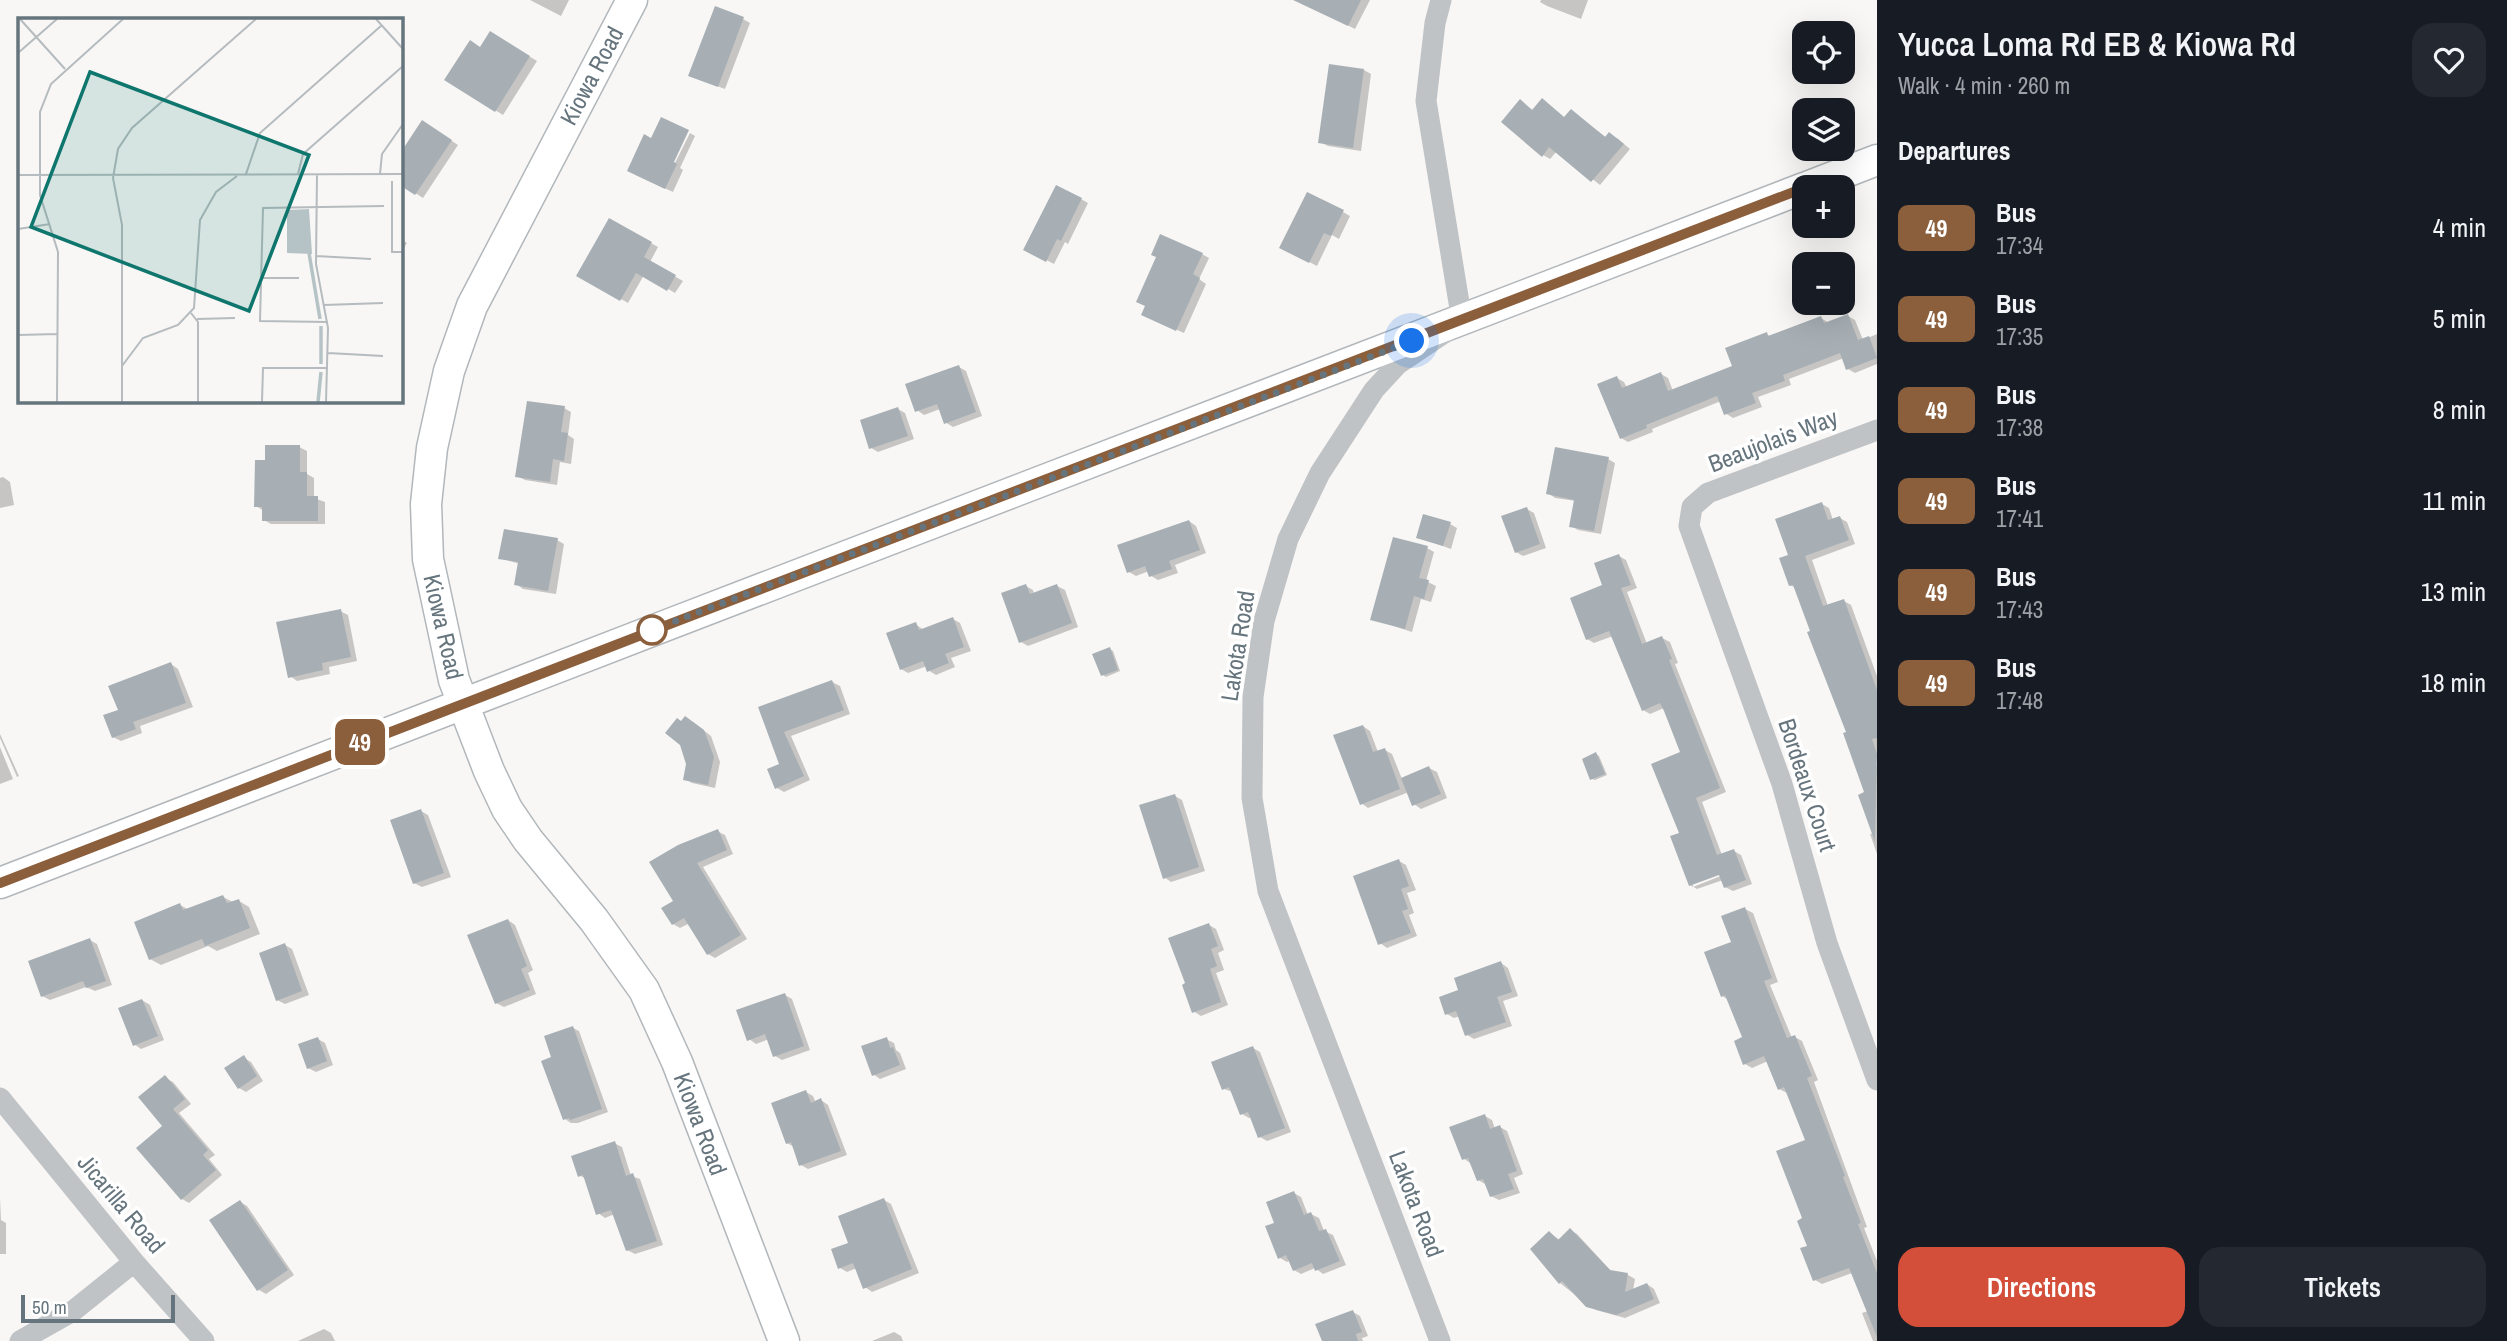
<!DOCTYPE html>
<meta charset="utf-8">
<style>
:root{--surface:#171b24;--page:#242831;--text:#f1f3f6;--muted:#9ea1a6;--accent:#d34f3a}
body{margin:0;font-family:"Archivo Narrow",sans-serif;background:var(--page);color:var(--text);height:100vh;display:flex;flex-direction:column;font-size:26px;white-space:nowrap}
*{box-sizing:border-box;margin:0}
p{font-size:23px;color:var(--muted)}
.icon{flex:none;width:38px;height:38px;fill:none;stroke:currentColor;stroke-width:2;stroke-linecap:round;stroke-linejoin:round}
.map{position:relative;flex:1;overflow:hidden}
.sheet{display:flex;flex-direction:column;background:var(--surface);width:630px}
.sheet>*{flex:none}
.badge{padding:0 14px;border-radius:10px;font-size:24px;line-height:46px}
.fabs{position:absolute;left:1792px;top:21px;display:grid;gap:14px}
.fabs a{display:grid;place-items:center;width:63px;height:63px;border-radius:14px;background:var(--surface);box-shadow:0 7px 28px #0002;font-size:35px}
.scale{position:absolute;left:21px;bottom:18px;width:154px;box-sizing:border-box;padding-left:7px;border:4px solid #66757d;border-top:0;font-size:19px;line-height:24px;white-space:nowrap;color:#66757d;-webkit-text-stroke:5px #fff;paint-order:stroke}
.you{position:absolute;width:35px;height:35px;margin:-18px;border:5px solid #fff;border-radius:50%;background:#1a73e8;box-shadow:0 0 0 10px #1a73e833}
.map>.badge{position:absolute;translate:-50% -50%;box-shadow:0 0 0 4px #fff}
h2{padding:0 21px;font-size:26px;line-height:63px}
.round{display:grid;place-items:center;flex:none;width:74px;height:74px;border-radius:21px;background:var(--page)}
.overview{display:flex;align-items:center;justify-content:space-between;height:119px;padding:0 21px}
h1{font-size:33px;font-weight:600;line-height:52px}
.action{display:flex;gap:14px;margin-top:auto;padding:14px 21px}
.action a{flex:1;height:80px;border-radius:21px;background:var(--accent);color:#fff;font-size:28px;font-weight:600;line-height:80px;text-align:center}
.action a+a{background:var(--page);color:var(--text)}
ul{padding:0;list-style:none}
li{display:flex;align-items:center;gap:21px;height:91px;padding:0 21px}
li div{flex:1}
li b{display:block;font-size:26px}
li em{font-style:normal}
li .badge{min-width:77px;font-weight:700;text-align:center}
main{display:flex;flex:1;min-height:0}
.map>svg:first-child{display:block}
.shadow{fill:#0003;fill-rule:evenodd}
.building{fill:#a7afb4}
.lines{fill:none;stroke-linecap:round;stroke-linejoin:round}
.secondary-casing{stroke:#b2b7bb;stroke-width:33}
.street{stroke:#bfc3c6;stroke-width:21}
.secondary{stroke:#fff;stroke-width:30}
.line-casing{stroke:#fff;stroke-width:16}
.line{stroke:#8b5e3c;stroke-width:10}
.walk{stroke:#66757d;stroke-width:7;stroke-dasharray:0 12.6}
.stop-dot{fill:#fff;stroke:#8b5e3c;stroke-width:3.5}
.labels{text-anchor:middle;stroke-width:7;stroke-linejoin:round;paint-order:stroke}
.street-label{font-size:24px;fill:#66757d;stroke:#fff}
.inset-river{fill:none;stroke:#b6c3c6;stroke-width:3.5}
.inset-road{fill:none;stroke:#b5bbbe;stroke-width:2}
.view{fill:#0f766e;fill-opacity:0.15;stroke:#0f766e;stroke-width:3.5}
.inset-edge{fill:none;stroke:#66757d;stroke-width:3.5}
</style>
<main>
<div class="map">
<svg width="1877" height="1341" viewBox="0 0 1877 1341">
<rect width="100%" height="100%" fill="#f8f7f5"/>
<path class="shadow" d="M530 0H569L561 16Z
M1322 0H1370L1355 29 1325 14Z
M1541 0H1588L1581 19 1547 6 1540 2Z
M743 19 750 23 725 89 698 79Z
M491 33 537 61 503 115 447 80 480 49Z
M1364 70 1371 74 1361 151 1328 146 1320 142Z
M1521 102 1534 111 1549 105 1565 118 1571 111 1607 138H1617L1630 149 1600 185 1557 151 1550 159 1543 155Z
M423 122 458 145 423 198 401 184V156Z
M690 133 695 136 680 168 683 170 673 192 636 175 668 170 671 171Z
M1081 199 1088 203 1068 244 1065 242 1054 264 1025 249Z
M1343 212 1350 216 1339 239 1332 235 1317 266 1288 251Z
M610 220 658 247 650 262 683 281 675 293 644 275 628 303 578 275Z
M401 239 407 243 401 253Z
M1202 254 1209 258 1199 279 1206 284 1184 333 1150 318Z
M1848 316 1855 320 1863 340 1877 334V364L1855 373 1848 369 1844 358 1789 379 1791 385 1758 397 1762 407 1733 418 1725 413 1721 401 1652 429 1653 432 1628 442 1621 438 1617 378 1624 382 1627 388 1661 374 1668 378 1673 391 1734 367 1767 334 1771 337 1821 318 1829 323Z
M959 367 966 371 982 416 953 427 945 422 940 409 924 415 917 410Z
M564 408 571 412 568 435 574 439 571 464 560 462 557 485 525 480 517 476Z
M898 409 905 413 914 439 878 452 871 448Z
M299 447 307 451V474L314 478V498L325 502V524H271L264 520V511L256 506 267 462Z
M1608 459 1615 463 1601 534 1578 530 1571 526 1576 501 1555 498 1548 493Z
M3 477 10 482 14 505 0 508V478Z
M1822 504 1829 508 1833 520 1840 518 1847 522 1855 544 1812 560 1828 606 1844 601 1851 605 1877 676V761L1875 762 1877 768V854L1870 834 1874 833 1866 793 1848 733 1796 588 1790 585V556Z
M1527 509 1534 513 1546 548 1523 556 1516 552Z
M1189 521 1196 526 1206 553 1175 565 1178 573 1158 580 1151 576 1149 571 1136 576 1129 572Z
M1450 524 1457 528 1451 549 1418 537Z
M557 540 564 544 556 594 523 589 516 584 520 564 500 558Z
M1427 548 1434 552 1426 581 1436 586 1431 602 1421 599 1412 632 1372 619Z
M1619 556 1626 560 1637 588 1627 592 1647 644 1662 638 1670 642 1678 663 1675 664 1726 792 1702 802 1722 855 1734 851 1741 855 1752 884 1733 891 1725 887 1723 880 1697 889 1690 885 1681 834 1683 752 1664 708 1650 714 1643 710 1613 636 1594 643 1587 639 1605 586ZM1727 870 1728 873 1693 887V883Z
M1026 586 1033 590 1034 594 1057 586 1065 590 1078 627 1028 646 1021 642Z
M340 611 348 615 357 661 329 667 330 674 297 681 290 676Z
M953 619 960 623 971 651 951 658 955 667 936 675 928 670 927 666 908 673 901 669 915 624 924 630Z
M1110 649 1113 651 1120 671 1106 677 1103 675Z
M171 664 178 669 193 707 140 726 142 733 121 741 113 737 120 711Z
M832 682 840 686 850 714 791 736 810 780 784 792 777 788 781 765 760 708Z
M693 722 711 736 720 762 715 788 692 783 685 779 688 764 681 723Z
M1363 726 1370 731 1378 752 1385 750 1392 754 1402 779 1429 768 1437 772 1447 798 1421 809 1414 804 1409 792 1368 808 1361 803Z
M0 734 19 776 17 777 0 738Z
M0 747 13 779 0 784Z
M1596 754 1599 756 1607 775 1595 780 1592 779Z
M1175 796 1182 800 1205 871 1171 882 1164 877Z
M421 811 428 815 451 877 422 887 414 883Z
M717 831 725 835 733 854 703 867 747 939 715 958 708 954 690 923 680 928 673 924 675 902 652 863Z
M1399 861 1406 865 1416 890 1407 893 1414 913 1409 915 1417 936 1387 948 1380 943Z
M223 897 233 902 239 901 249 907 260 934 217 951 208 946 161 965 150 959 180 905 189 910Z
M1745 909 1753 913 1778 982 1770 985 1792 1038 1795 1037 1802 1041 1818 1080 1814 1082 1867 1227 1864 1228 1877 1261V1341H1873L1862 1313 1868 1311 1852 1273 1822 1284 1815 1280 1805 1219 1808 1141 1787 1093 1779 1089 1768 1061 1752 1068 1745 1064 1744 1038 1729 1000 1722 996 1733 943Z
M508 920 515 925 533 970 528 973 536 994 504 1007 496 1003Z
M1209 925 1216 929 1224 950 1218 953 1224 970 1216 973 1228 1005 1201 1016 1193 1011 1187 984Z
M90 940 97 944 112 985 95 991 86 987 50 1000 42 996Z
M285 945 292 949 309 995 285 1004 277 1000Z
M1501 963 1508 968 1518 996 1503 1001 1512 1026 1474 1039 1467 1035 1460 1016 1454 1018 1447 1014 1461 991Z
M785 995 792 999 810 1050 782 1060 775 1056 769 1039 756 1044 749 1039Z
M142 1000 150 1005 164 1040 141 1049 134 1044Z
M573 1028 579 1031 608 1112 578 1123H571L565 1119 554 1058Z
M318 1039 325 1043 333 1065 316 1072 308 1068Z
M886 1039 894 1043 896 1050 900 1053 906 1069 880 1079 873 1074Z
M1253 1048 1260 1052 1291 1132 1267 1141 1260 1137 1252 1117 1249 1118 1242 1114 1233 1092 1224 1089Z
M244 1058 251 1062 263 1081 246 1092 239 1088Z
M165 1078 173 1082 191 1104 179 1113 215 1155 209 1159 222 1175 189 1203 182 1199 164 1126Z
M806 1092 813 1096 816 1103 821 1100 828 1105 847 1155 808 1169 801 1165 794 1147 787 1143Z
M1485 1116 1492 1120 1495 1129 1500 1127 1507 1131 1523 1174 1514 1178 1520 1193 1499 1200 1491 1196 1485 1184 1478 1180 1470 1163 1463 1158Z
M614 1143 622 1147 631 1176 640 1179 663 1245 635 1254 627 1250 615 1214 605 1218 598 1213 586 1179 579 1175Z
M1294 1193 1301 1197 1308 1215 1311 1214 1319 1218 1324 1231 1333 1235 1346 1265 1323 1274 1315 1268 1301 1274 1294 1270 1290 1260 1287 1262 1280 1258 1276 1224Z
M0 1198 1 1220 6 1223V1254H0Z
M884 1200 891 1204 919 1273 872 1292 865 1287 857 1268 847 1272 840 1268 851 1244Z
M240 1202 247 1206 294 1275 266 1294 259 1290Z
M1570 1230 1577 1234 1613 1273 1628 1275 1635 1279 1633 1290 1647 1284 1654 1289 1660 1303 1625 1318 1596 1310 1588 1305 1560 1283 1550 1233 1560 1240Z
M1353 1312 1360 1316 1368 1336 1362 1338 1363 1341H1323Z
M324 1329 331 1333 335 1341H298Z
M894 1332 901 1336 903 1341H872Z"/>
<path class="building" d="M1293 0H1361L1348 26Z
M715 6 744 17 718 87 688 76Z
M490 31 530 56 495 112 444 80 470 40 480 47Z
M1329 64 1364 69 1353 148 1318 143Z
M1542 98 1564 117 1571 109 1605 137 1609 132 1624 144 1591 182 1549 147 1542 157 1501 122 1520 99 1532 110Z
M661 117 689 130 674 162 677 164 665 189 627 171 644 134 651 138Z
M422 120 452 140 415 195 401 186V152Z
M1056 185 1082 198 1061 241 1057 239 1046 262 1023 250Z
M1307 192 1344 210 1331 236 1324 233 1309 263 1279 248Z
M609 218 652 242 644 257 676 275 667 291 636 273 620 301 576 276Z
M1160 234 1203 253 1193 274 1200 278 1176 331 1141 315 1145 306 1136 302 1156 257 1151 255Z
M1848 314 1858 340 1869 336 1877 358 1846 370 1840 353 1783 375 1785 381 1752 393 1756 403 1724 415 1717 396 1646 425 1647 428 1620 439 1597 384 1617 376 1622 388 1661 372 1668 391 1732 366 1725 348 1767 332 1768 336 1821 316 1824 323Z
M959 365 976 412 944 424 937 404 915 412 905 384Z
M527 401 565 406 561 432 568 433 564 461 553 459 550 482 515 477Z
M898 407 908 436 869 449 860 420Z
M265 445H300V472H307V496H318V521H262V507H254L255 460H265Z
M1555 447 1609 457 1594 531 1569 527 1574 500 1546 494Z
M1822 502 1828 520 1840 516 1849 540 1805 556 1823 606 1844 599 1877 690V738L1872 739 1877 754 1875 842 1858 795 1864 792 1843 733 1846 732 1807 632 1810 631 1793 585 1789 586 1779 558 1788 555 1775 519Z
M1527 507 1540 544 1515 553 1501 516Z
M1423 514 1451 522 1443 546 1416 538Z
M1189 520 1200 550 1169 561 1172 569 1149 577 1145 566 1127 573 1117 545Z
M504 529 558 538 548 591 514 585 518 562 498 559Z
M1393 537 1428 546 1419 578 1429 580 1424 599 1414 596 1405 629 1370 620Z
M1619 554 1631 585 1621 588 1642 644 1662 636 1672 659 1669 660 1720 788 1696 798 1717 855 1734 849 1746 880 1724 888 1719 875 1689 886 1670 836 1679 833 1651 764 1680 752 1664 711 1660 703 1642 711 1609 631 1586 640 1570 598 1602 585 1594 563Z
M1026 584 1030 594 1057 584 1072 623 1019 643 1001 593Z
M341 609 351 657 322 663 323 670 288 678 276 622Z
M953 617 964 647 945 654 949 663 927 672 923 661 900 670 886 633 916 622 919 630Z
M1110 647 1118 670 1101 676 1092 654Z
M171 662 186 703 133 722 136 729 112 738 103 715 118 710 108 686Z
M832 680 844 710 784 732 804 776 775 789 767 769 779 764 758 707Z
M685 716 704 730 714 757 708 785 683 780 686 764 680 745 665 733 677 718 681 721Z
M1363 725 1373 752 1385 748 1400 789 1360 805 1333 735Z
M1596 752 1605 774 1590 780 1582 759Z
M1429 766 1441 794 1412 806 1401 778Z
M1175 794 1199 867 1163 879 1139 805Z
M421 809 444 873 413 884 390 820Z
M718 829 727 850 697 863 741 935 707 955 684 918 672 925 661 908 673 901 649 862 678 845Z
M1399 859 1409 886 1401 889 1408 909 1402 911 1411 933 1378 945 1353 876Z
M223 895 227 903 239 899 250 928 205 946 202 939 149 960 134 922 180 903 183 910Z
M1745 907 1772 978 1764 981 1787 1038 1795 1035 1812 1076 1807 1078 1845 1176 1843 1177 1861 1223 1858 1224 1877 1273V1337L1849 1268 1813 1281 1800 1248 1807 1246 1797 1221 1802 1218 1776 1151 1805 1140 1784 1087 1778 1090 1764 1056 1743 1065 1734 1041 1742 1037 1725 995 1721 997 1704 952 1731 942 1721 916Z
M508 919 527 966 521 969 530 990 495 1004 467 935Z
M1209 923 1218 946 1211 949 1217 966 1210 969 1221 1002 1192 1013 1182 985 1185 983 1168 938Z
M90 938 106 981 86 988 83 981 41 997 28 961Z
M285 943 302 991 276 1001 259 953Z
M1501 961 1512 992 1497 997 1506 1022 1465 1036 1456 1011 1445 1015 1439 997 1458 990 1454 978Z
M785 993 804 1046 773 1057 765 1034 747 1041 736 1010Z
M142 999 158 1036 133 1046 118 1008Z
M573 1026 602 1109 570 1120 569 1118 563 1120 541 1061 551 1057 544 1036Z
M318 1037 327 1061 307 1069 298 1044Z
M887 1037 890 1048 893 1047 900 1065 872 1076 861 1046Z
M1253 1046 1285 1128 1258 1138 1248 1112 1240 1115 1229 1087 1222 1090 1211 1062Z
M244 1055 257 1076 238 1089 224 1068Z
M165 1075 185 1099 173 1109 208 1150 203 1155 216 1170 181 1200 136 1148 162 1126 138 1097Z
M806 1090 811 1103 821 1098 841 1151 799 1166 791 1142 786 1144 771 1103Z
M1485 1114 1490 1129 1500 1125 1517 1171 1508 1174 1514 1189 1490 1197 1483 1179 1477 1181 1468 1158 1462 1160 1449 1127Z
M615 1141 626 1176 633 1173 657 1241 626 1251 611 1210 596 1215 583 1175 578 1177 571 1156Z
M1294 1191 1304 1215 1311 1212 1319 1231 1326 1229 1340 1261 1315 1271 1312 1263 1293 1271 1286 1255 1278 1259 1265 1226 1274 1223 1266 1202Z
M884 1198 912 1269 863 1289 853 1263 838 1269 831 1249 848 1243 838 1216Z
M240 1200 288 1270 257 1291 209 1220Z
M1570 1228 1610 1270 1628 1273 1625 1292 1647 1283 1654 1299 1616 1315 1586 1307 1562 1281 1559 1284 1530 1249 1549 1231 1558 1240Z
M1353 1310 1362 1332 1356 1334 1358 1341H1322L1315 1324Z"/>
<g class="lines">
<defs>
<path id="secondary" d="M632 0 472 306 449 371 432 448 426 504 428 559 454 680 489 771 507 809 528 840 594 920 644 990 677 1062 784 1341
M1807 187 1877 160
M0 883C600 648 1204 422 1804 188"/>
</defs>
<use href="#secondary" class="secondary-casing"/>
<path class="street" d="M1877 430 1708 493 1692 507 1689 526 1782 784 1827 943 1877 1080
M0 1098 134 1262 204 1341
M20 1341 73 1311 134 1262
M1440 1341 1268 891 1252 798 1253 697 1264 621 1288 539 1320 473 1374 390 1398 364 1462 321 1426 101 1435 23 1441 0"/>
<use href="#secondary" class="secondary"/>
</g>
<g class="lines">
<defs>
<path id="line" d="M0 883C600 648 1204 422 1804 188"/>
</defs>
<use href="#line" class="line-casing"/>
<use href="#line" class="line"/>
<path class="walk" d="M652 630 1412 341"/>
</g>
<circle class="stop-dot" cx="652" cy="630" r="14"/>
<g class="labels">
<g class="street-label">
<text transform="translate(592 76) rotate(-62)" y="8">Kiowa Road</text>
<text transform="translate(1773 441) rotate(-21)" y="8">Beaujolais Way</text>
<text transform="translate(443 627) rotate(77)" y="8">Kiowa Road</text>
<text transform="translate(1238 646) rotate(-81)" y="8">Lakota Road</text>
<text transform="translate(1807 785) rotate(72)" y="8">Bordeaux Court</text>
<text transform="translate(700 1124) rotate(69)" y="8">Kiowa Road</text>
<text transform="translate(121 1204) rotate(50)" y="8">Jicarilla Road</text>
<text transform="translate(1416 1204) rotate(69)" y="8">Lakota Road</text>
</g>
</g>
<g transform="translate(18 18)">
<rect width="385" height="385" fill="#f8f7f5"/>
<path d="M291 191 294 236 269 235V192Z" fill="#b6c3c6"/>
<path class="inset-river" d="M291 235 302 301M303 308V346M300 384 303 354"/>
<path class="inset-road" d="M2 1 47 51M358 1 385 31M0 35 39 1M228 156 242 115 364 7M280 156 285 136 385 48M299 156 298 246 310 310 308 384M362 156 364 136 385 106M0 157 385 156M374 163V234H385M0 211 32 206M298 238 353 241M242 260H281M306 287 365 285M173 295 180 304V384M179 301 217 300M310 304 242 303 245 190 366 188M0 317 39 316M310 335 365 338M104 348 125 320 160 307 176 290 182 202 198 174 219 158M39 384 40 234 22 177V94L33 66 105 1M104 384V207L95 160 100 131 114 110 238 1M244 384 245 350H310"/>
<path class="view" d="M72 54 291 137 231 293 13 209Z"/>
<rect width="385" height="385" class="inset-edge"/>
</g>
</svg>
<div class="fabs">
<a><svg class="icon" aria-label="locate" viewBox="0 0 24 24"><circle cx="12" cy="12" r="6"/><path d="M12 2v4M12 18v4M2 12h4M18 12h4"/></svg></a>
<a><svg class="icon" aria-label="layers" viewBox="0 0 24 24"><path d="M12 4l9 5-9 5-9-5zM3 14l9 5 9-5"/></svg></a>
<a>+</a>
<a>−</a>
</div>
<div class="scale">50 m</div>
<div class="you" style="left:1412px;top:341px"></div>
<b class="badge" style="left:360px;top:742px;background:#8b5e3c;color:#fff">49</b>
</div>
<section class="sheet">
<div class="overview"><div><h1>Yucca Loma Rd EB &amp; Kiowa Rd</h1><p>Walk · 4 min · 260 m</p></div><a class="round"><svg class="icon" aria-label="heart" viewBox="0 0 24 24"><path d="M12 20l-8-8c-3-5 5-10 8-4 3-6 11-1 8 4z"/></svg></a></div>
<h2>Departures</h2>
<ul>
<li><span class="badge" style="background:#8b5e3c;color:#fff">49</span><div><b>Bus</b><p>17:34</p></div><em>4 min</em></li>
<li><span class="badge" style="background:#8b5e3c;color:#fff">49</span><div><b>Bus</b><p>17:35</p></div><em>5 min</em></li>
<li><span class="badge" style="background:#8b5e3c;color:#fff">49</span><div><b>Bus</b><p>17:38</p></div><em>8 min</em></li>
<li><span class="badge" style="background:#8b5e3c;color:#fff">49</span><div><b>Bus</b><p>17:41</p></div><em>11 min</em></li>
<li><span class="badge" style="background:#8b5e3c;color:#fff">49</span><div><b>Bus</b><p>17:43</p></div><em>13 min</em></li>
<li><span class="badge" style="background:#8b5e3c;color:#fff">49</span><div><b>Bus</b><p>17:48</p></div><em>18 min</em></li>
</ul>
<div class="action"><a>Directions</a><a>Tickets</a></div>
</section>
</main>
